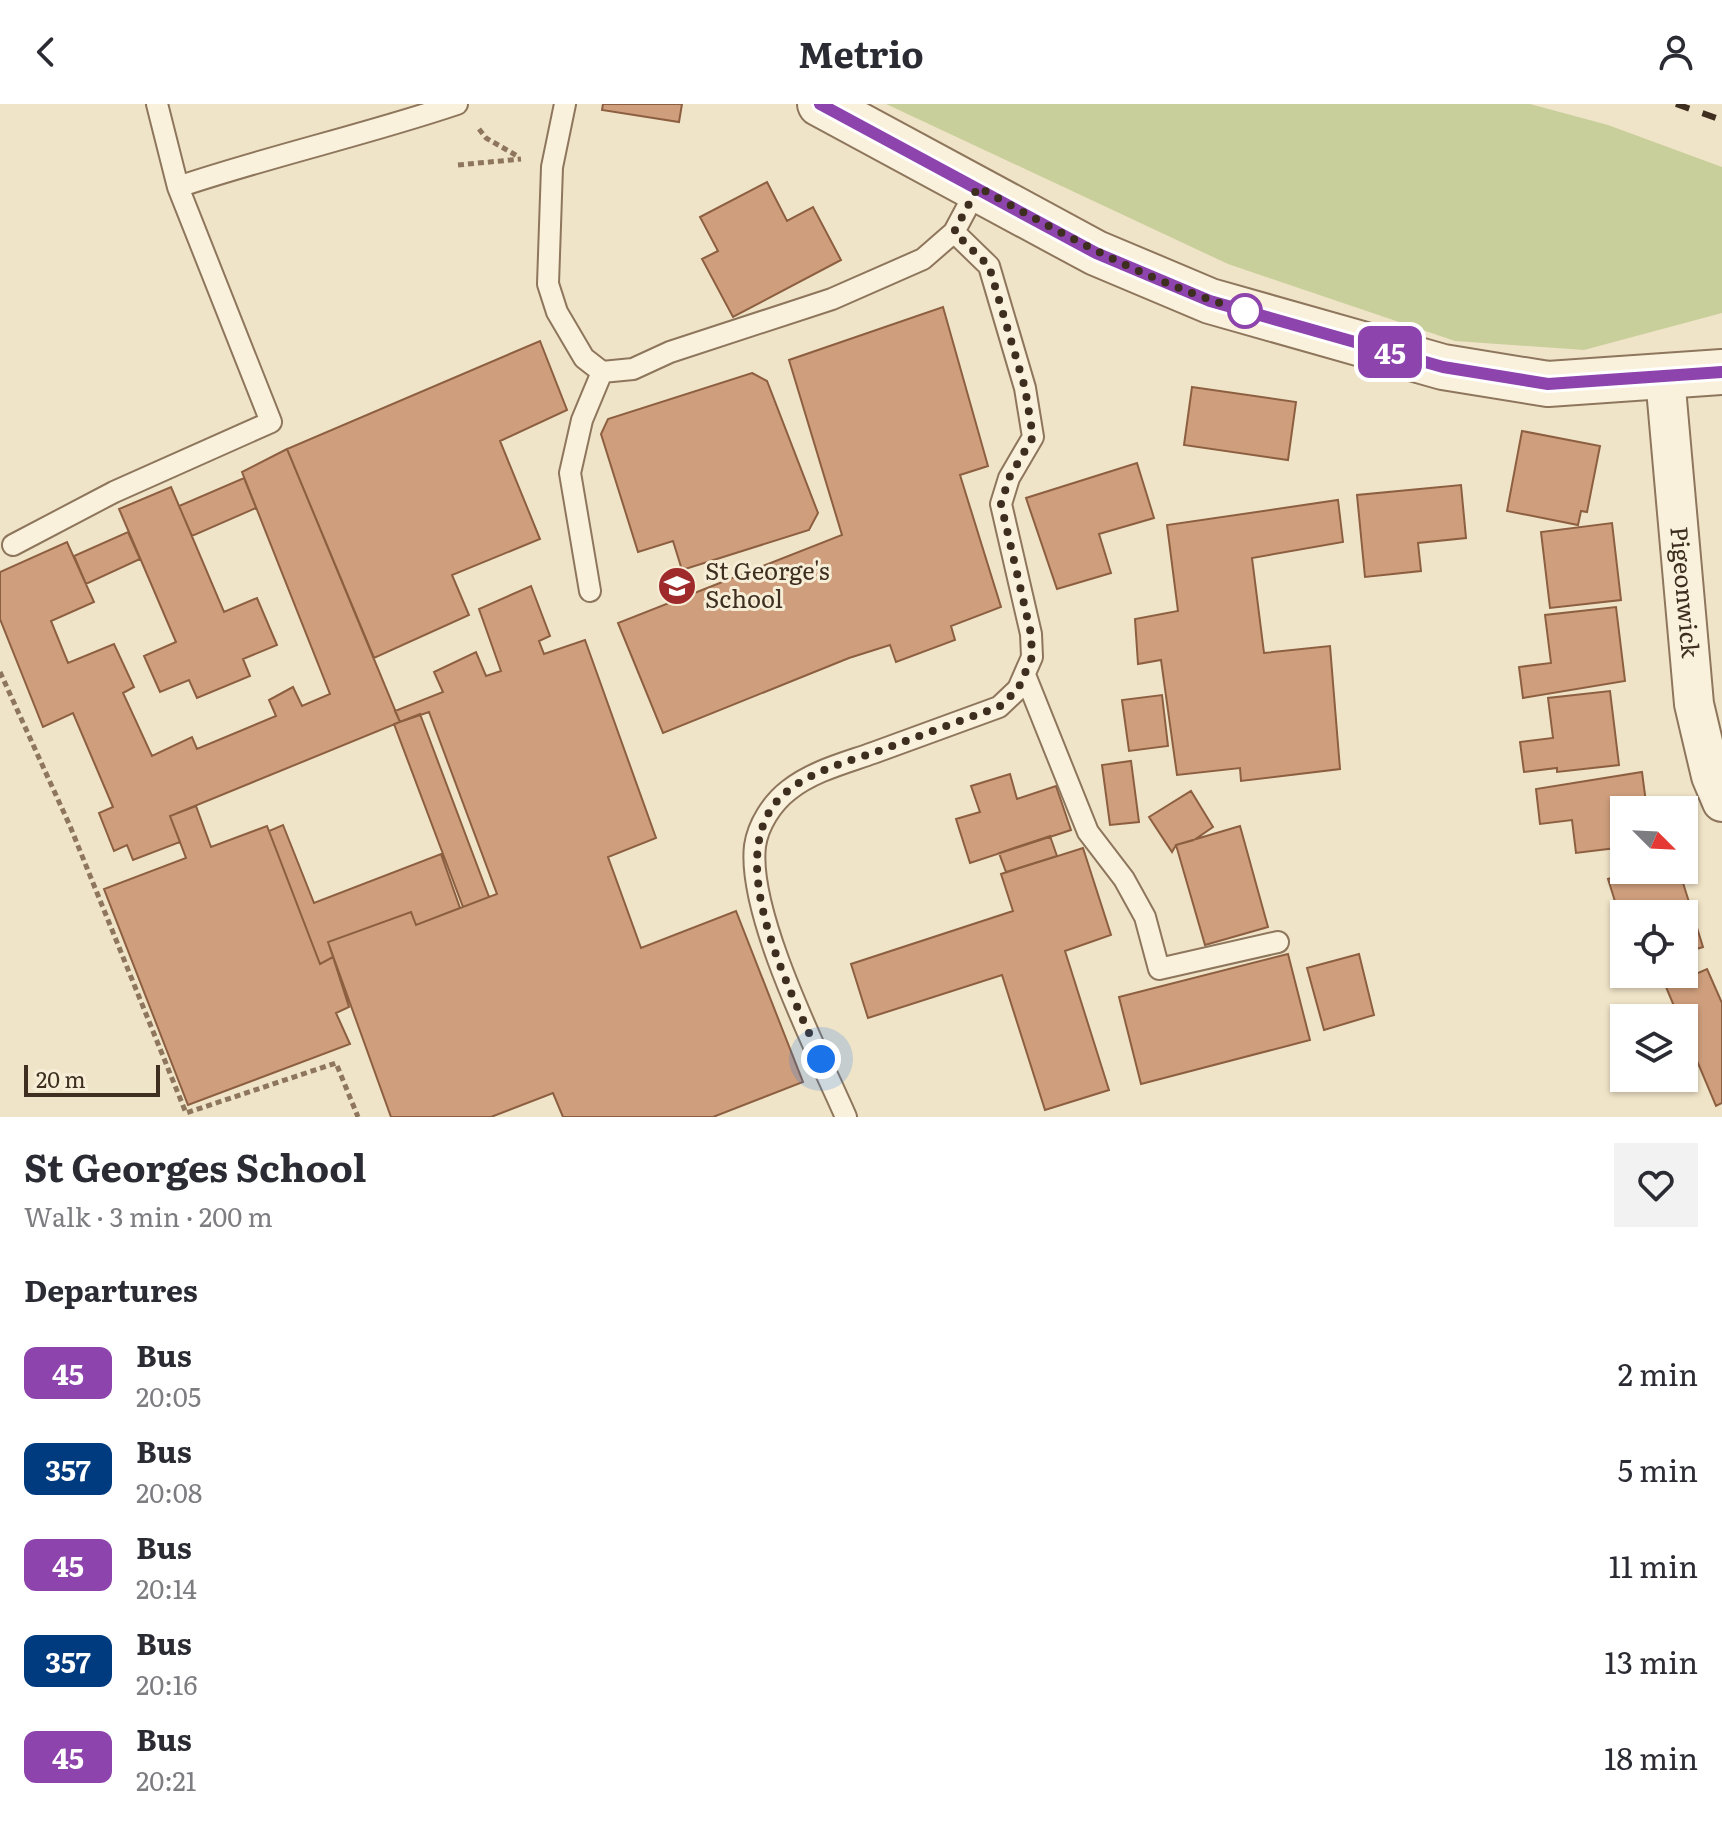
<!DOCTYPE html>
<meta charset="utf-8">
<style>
:root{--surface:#fff;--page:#f2f2f3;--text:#2b2b33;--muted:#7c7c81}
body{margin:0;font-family:Literata,serif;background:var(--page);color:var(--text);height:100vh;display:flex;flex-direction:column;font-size:30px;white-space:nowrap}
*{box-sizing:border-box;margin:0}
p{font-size:26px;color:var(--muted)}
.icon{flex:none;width:44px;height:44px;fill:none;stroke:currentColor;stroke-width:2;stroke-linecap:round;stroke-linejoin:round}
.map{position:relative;height:1013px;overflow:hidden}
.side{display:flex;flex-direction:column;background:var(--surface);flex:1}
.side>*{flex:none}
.badge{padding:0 16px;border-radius:12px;font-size:28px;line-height:52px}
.needle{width:52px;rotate:114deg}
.controls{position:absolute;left:1610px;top:692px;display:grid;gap:16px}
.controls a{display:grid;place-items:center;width:88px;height:88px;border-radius:0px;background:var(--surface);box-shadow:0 2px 6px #0004;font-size:40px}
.scale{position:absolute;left:24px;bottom:20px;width:136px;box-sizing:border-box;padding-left:8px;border:4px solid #3d2e20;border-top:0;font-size:22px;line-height:28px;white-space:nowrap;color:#3d2e20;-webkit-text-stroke:6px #f7eed8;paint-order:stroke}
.you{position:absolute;width:40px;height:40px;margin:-20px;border:6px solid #fff;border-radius:50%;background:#1a73e8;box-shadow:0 0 0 12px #1a73e833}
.map>.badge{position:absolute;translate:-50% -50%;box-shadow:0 0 0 4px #fff}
h2{padding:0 24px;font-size:30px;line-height:72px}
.round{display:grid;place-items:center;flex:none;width:84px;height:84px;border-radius:0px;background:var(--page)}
.headline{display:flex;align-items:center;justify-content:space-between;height:136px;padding:0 24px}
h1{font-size:38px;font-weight:700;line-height:60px}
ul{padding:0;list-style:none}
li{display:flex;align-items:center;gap:24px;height:96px;padding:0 24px}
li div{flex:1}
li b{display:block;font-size:30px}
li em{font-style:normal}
li .badge{min-width:88px;font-weight:700;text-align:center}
header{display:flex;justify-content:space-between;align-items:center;height:104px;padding:0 24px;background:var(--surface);font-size:36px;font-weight:700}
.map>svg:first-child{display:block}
.green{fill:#c9cf9b}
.building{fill:#cf9f7d;stroke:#8d5f41;stroke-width:2}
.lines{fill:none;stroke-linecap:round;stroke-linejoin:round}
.service-casing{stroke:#8d765c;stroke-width:24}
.minor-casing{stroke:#8d765c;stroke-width:42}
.tertiary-casing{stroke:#8d765c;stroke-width:48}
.path{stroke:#8d765c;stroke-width:5;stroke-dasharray:6 4;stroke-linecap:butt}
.service{stroke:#faf1dc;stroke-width:20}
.minor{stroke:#faf1dc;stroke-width:38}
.tertiary{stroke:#faf1dc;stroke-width:44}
.rail{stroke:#3d2e20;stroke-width:6;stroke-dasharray:14 14;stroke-linecap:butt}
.line-casing{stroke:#fff;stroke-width:18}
.line{stroke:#8e44ad;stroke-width:12}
.walk{stroke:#3d2e20;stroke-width:8;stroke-dasharray:0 14.4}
.stop-dot{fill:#fff;stroke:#8e44ad;stroke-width:4}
.labels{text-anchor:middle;stroke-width:6;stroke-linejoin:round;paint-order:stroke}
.poi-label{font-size:24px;fill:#3d2e20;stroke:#f7eed8;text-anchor:start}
.street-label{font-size:24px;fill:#3d2e20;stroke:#f7eed8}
</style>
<header><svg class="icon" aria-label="back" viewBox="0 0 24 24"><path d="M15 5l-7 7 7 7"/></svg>Metrio<svg class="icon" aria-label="person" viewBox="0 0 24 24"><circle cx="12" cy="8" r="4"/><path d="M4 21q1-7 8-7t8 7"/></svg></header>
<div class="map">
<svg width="1722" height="1013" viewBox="0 0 1722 1013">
<rect width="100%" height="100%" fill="#f0e4c8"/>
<path class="green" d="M886 0H1530L1608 21 1722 63V209L1584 246 1455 237 1228 160Z"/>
<path class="building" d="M603 0H682L679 18 602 6Z
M767 78 787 117 813 103 841 156 733 213 702 155 718 147 700 113Z
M943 203 988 362 960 371 1001 503 951 522 955 536 896 558 890 541 849 554 663 629 618 519 842 431 789 256Z
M540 237 567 306 500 337 540 435 452 471 469 511 374 554 287 345Z
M752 269 767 277 818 409 809 426 682 466 673 437 638 448 601 330 608 315Z
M1192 283 1296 298 1288 356 1184 341Z
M1522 327 1600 342 1587 408 1581 407 1578 421 1507 407Z
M287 345 400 618 170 712 180 738 133 756 127 741 114 747 99 709 113 703 73 609 43 623 0 515V468L67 438 94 498 51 517 68 559 114 540 134 583 123 589 152 652 192 633 197 645 276 612 269 596 293 583 302 602 330 590 242 368Z
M1137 359 1154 414 1099 430 1111 469 1057 485 1026 394Z
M244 374 256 404 192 432 179 402Z
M1461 381 1466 434 1418 439 1421 467 1365 473 1357 391Z
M171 383 224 508 257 494 277 541 243 555 250 572 197 594 189 576 160 588 144 552 176 538 119 405Z
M1338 396 1343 438 1252 454 1264 549 1330 542 1340 665 1241 677 1240 664 1177 671 1161 556 1138 560 1135 515 1178 507 1167 421Z
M1612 419 1621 496 1550 504 1541 428Z
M128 428 140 455 86 480 74 452Z
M531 482 550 532 539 537 544 550 585 536 656 734 608 753 641 844 736 807 803 978 713 1013H563L553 989 491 1013H391L328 838 411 808 416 821 497 790 429 608 400 618 395 607 443 588 434 568 476 548 486 572 501 567 479 505Z
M1616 503 1625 577 1523 594 1519 563 1551 559 1545 511Z
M1610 587 1619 661 1557 668V664L1524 668 1520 638 1553 634 1548 594Z
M1162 591 1168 642 1129 647 1122 596Z
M420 610 489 793 463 803 394 620Z
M1131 657 1139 718 1110 721 1102 661Z
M1642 668 1647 706H1624V743L1576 749 1572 716 1540 720 1536 685Z
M1010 670 1017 695 1056 682 1071 726 970 759 956 715 980 708 971 682Z
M1191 687 1213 723 1194 736 1176 741 1172 748 1149 713Z
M196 702 211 743 267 722 320 860 333 853 349 903 336 909 350 940 188 1001 104 785 186 754 170 712Z
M283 721 314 799 441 750 460 804 416 821 411 808 328 838 333 853 320 860 269 727Z
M1240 722 1268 823 1205 841 1176 741Z
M1050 732 1057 752 1006 768 999 749Z
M1083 744 1111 831 1065 847 1109 986 1045 1006 1002 871 868 914 851 860 1013 807 1001 770Z
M1638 766H1679L1703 843 1684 849V810H1624V826L1608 775Z
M1288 850 1310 936 1141 980 1119 893Z
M1359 850 1374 911 1324 926 1307 864Z
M1707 865 1722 899V999L1716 1002 1684 926V914H1679L1666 883Z"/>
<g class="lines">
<defs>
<path id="service" d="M565 0 552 63 548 180 557 208 584 254 602 268 633 265 670 248 832 195 923 155 954 128 978 83
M178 83C270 52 365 31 457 0
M13 441 114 388 271 318 178 83 157 0
M590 487 570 369 582 316 602 268
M1025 571 1088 728 1124 775 1145 813 1159 865 1278 838
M846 1013C818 949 747 810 755 742 758 721 772 699 789 686 813 667 845 659 873 649 915 634 957 618 999 603L1018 585 1032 553 1031 530 1001 400 1009 374 1033 333 1025 284 989 162 954 128"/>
<g id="minor">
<path id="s1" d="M1665 273 1694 600 1711 672 1722 698"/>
</g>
<path id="tertiary" d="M820 0 1096 149 1210 197 1443 263 1548 280 1722 268"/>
</defs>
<use href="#service" class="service-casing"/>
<use href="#minor" class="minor-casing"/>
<use href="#tertiary" class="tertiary-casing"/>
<path class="path" d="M479 25 486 34 519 53
M458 61 521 55
M0 568 70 722 186 1009 336 959 358 1013"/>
<use href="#service" class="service"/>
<use href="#minor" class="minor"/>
<use href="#tertiary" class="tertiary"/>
<path class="rail" d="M1676 0 1722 16"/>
</g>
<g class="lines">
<defs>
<path id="line" d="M820 0 1096 149 1210 197 1443 263 1548 280 1722 268"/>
</defs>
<use href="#line" class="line-casing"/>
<use href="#line" class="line"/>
<path class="walk" d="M821 955C791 888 713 742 790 685 816 666 849 657 879 647 919 632 959 617 999 603L1018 585 1032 553 1031 530 1001 400 1009 374 1033 333 1025 284 989 162 954 128 978 83C1064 131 1150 179 1245 207"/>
</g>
<defs>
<symbol id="school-disc" viewBox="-11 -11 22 22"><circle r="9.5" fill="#9e2a2b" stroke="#f7eed8"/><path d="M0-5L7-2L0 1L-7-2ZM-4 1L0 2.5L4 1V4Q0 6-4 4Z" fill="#fff"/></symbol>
</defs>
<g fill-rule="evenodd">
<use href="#school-disc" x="655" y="460" width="44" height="44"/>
</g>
<circle class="stop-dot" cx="1245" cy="207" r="16"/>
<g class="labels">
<g class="poi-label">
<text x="705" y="476">St George's<tspan x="705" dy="28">School</tspan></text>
</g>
<g class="street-label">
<text dy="8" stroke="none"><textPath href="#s1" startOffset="216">Pigeonwick</textPath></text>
</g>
</g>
</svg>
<div class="controls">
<a><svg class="needle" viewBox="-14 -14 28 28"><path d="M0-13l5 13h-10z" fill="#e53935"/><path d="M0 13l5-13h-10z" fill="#7c7c81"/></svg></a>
<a><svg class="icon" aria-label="locate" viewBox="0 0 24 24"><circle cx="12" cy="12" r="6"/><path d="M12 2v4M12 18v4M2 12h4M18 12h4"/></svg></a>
<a><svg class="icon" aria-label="layers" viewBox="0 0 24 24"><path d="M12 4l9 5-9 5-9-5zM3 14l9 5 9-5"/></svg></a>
</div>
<div class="scale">20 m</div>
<div class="you" style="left:821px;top:955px"></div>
<b class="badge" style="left:1390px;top:248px;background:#8e44ad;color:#fff">45</b>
</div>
<section class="side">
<div class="headline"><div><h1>St Georges School</h1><p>Walk · 3 min · 200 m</p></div><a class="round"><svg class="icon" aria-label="heart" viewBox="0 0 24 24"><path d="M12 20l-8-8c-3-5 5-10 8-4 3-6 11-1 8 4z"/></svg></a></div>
<h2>Departures</h2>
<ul>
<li><span class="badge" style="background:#8e44ad;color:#fff">45</span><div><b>Bus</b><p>20:05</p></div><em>2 min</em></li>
<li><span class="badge" style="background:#003b80;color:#fff">357</span><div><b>Bus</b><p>20:08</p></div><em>5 min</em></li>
<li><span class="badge" style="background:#8e44ad;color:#fff">45</span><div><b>Bus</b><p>20:14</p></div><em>11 min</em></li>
<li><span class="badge" style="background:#003b80;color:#fff">357</span><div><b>Bus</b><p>20:16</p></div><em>13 min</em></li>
<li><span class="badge" style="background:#8e44ad;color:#fff">45</span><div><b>Bus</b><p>20:21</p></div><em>18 min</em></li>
</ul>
</section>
